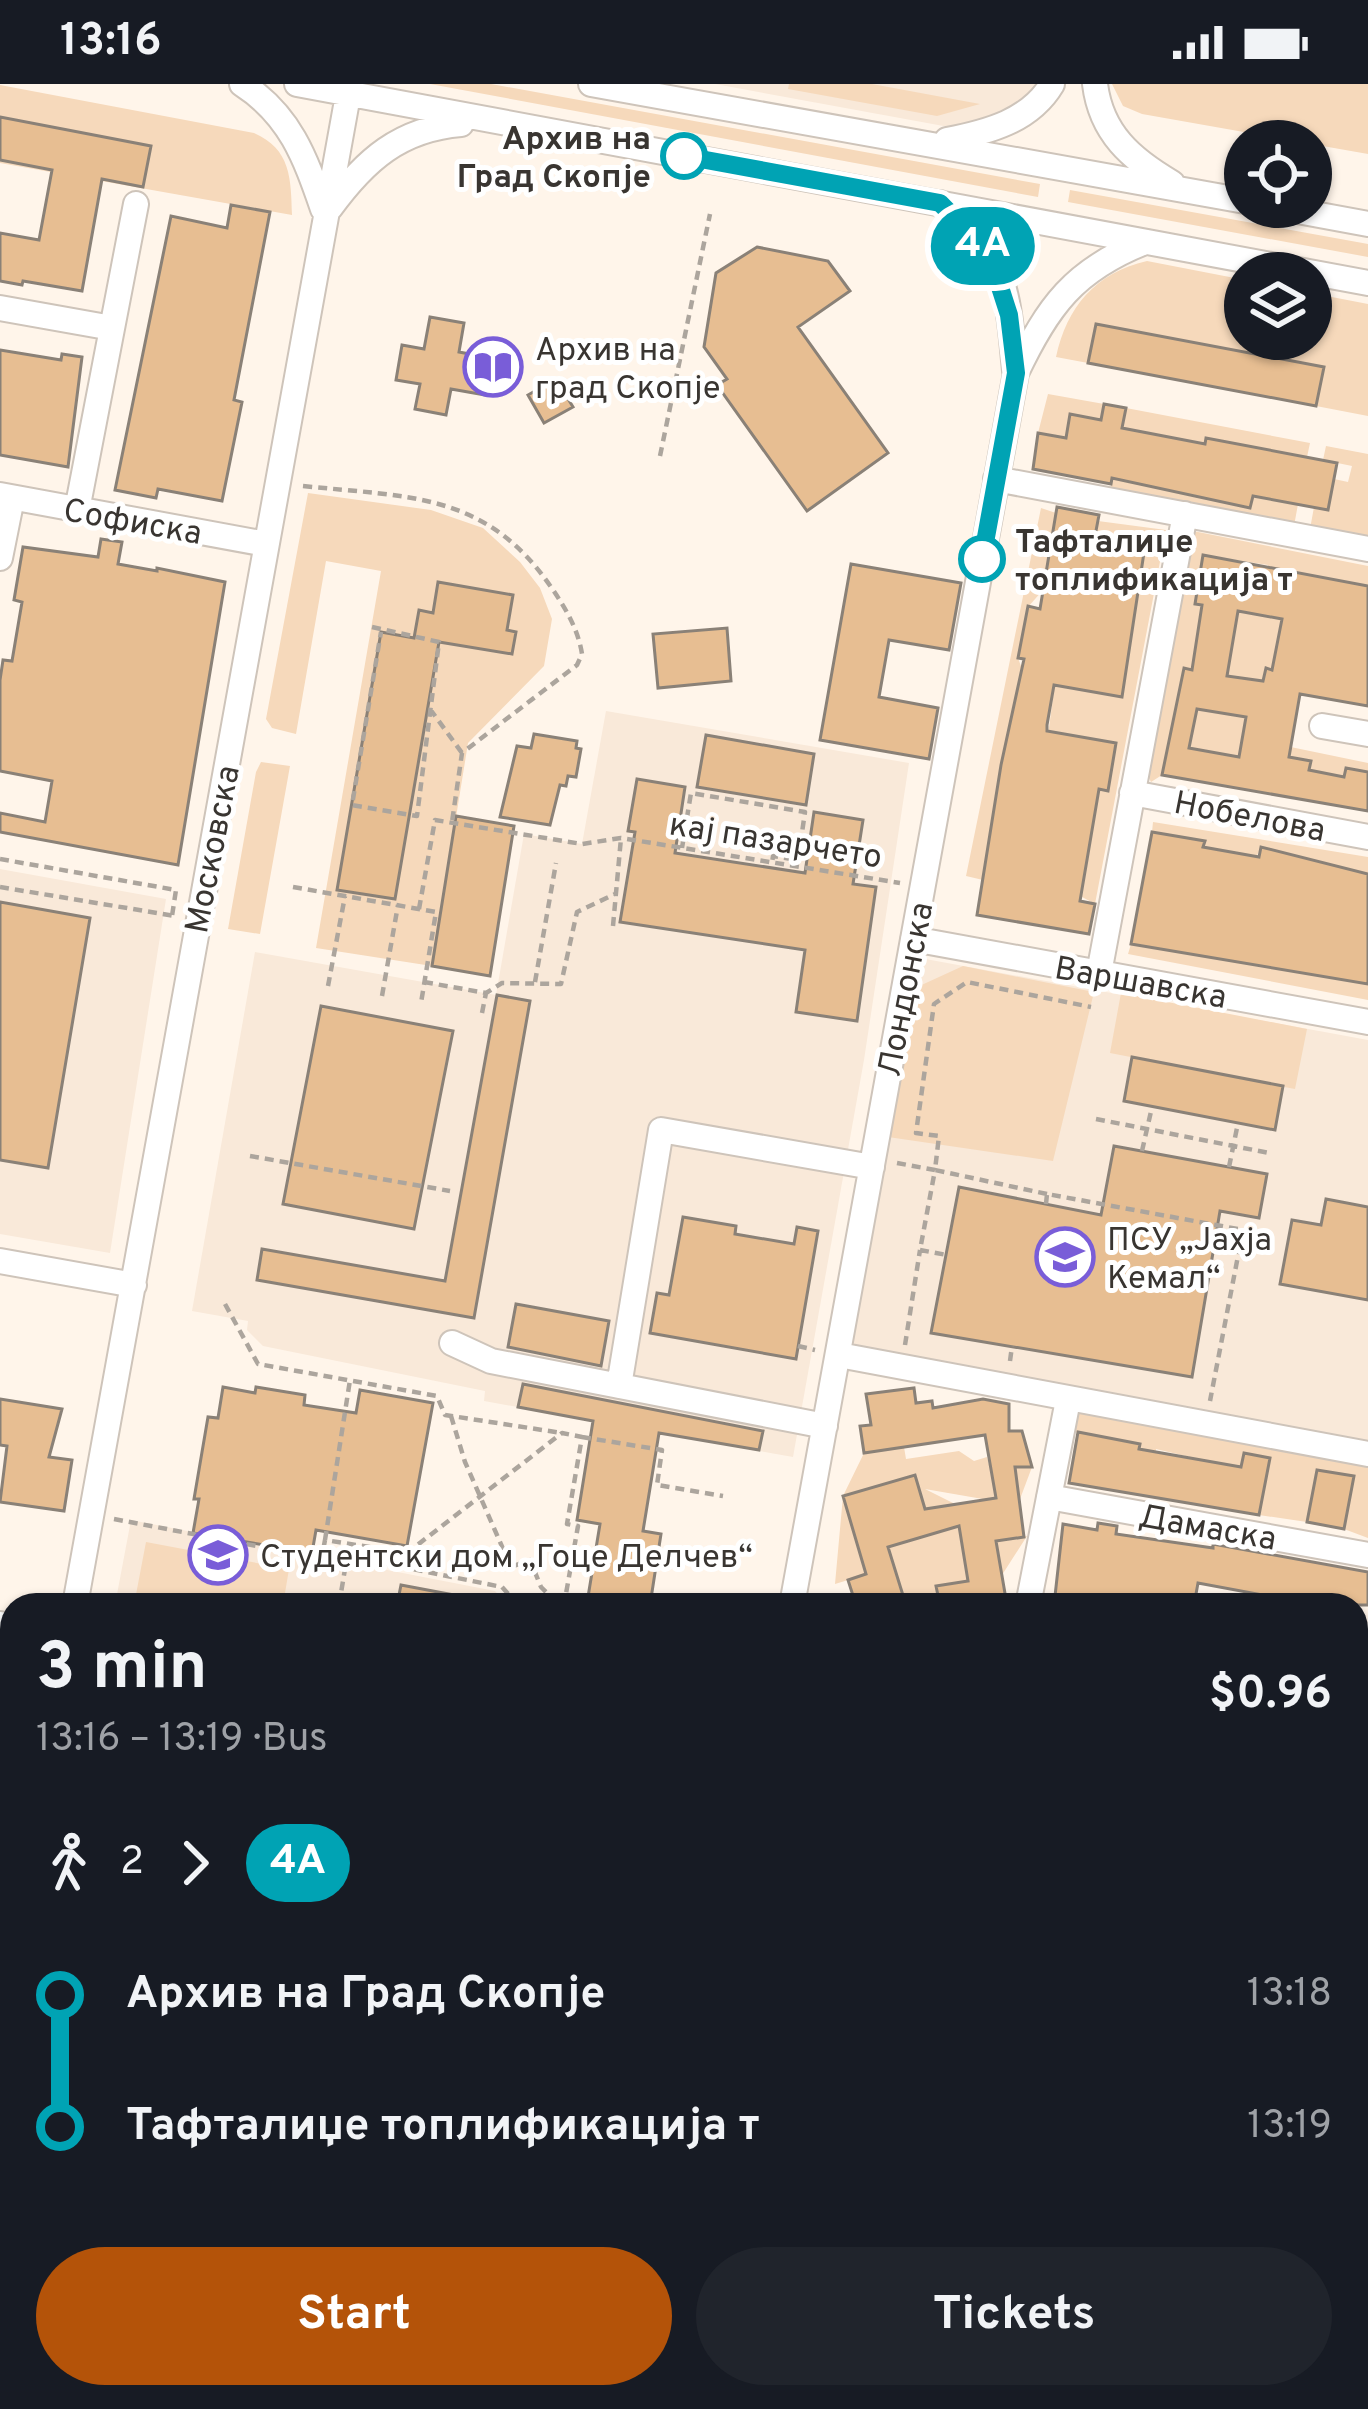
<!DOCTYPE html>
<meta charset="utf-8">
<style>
:root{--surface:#171b24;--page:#20242c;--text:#f1f3f6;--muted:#9ea1a6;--accent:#b45309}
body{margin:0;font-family:Overpass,sans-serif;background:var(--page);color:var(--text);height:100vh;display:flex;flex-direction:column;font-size:45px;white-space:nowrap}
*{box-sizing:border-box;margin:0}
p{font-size:39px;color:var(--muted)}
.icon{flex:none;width:66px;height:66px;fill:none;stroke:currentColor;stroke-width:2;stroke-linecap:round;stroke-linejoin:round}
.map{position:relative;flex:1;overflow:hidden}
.details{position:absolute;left:0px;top:1509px;width:1368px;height:816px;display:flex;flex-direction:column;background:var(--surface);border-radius:36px 36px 0 0;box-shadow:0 3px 9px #0004}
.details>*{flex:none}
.badge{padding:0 24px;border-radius:39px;font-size:42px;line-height:78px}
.tools{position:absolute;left:1224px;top:36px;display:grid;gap:24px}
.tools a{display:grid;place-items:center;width:108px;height:108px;border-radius:50%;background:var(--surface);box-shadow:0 3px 9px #0004;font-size:60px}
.map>.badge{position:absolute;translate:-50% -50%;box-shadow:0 0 0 6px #fff}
.legs{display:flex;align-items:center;gap:18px;height:132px;padding:0 36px;font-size:39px}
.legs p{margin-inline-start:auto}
.summary{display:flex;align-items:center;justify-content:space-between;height:204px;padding:0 36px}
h1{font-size:66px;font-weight:700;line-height:90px}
.button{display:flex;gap:24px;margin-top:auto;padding:24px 36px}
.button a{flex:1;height:138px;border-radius:72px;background:var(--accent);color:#fff;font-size:48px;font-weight:700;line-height:138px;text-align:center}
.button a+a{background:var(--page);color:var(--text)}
ul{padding:0 36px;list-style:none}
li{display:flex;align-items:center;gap:42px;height:132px;font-size:45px}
li i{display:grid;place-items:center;width:18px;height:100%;margin:0 15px;background:currentColor}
li i::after{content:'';width:30px;height:30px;margin:-15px;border:9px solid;border-radius:50%;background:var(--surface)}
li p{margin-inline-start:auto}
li:first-child i{background:linear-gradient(#0000 50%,currentColor 0)}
li:last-child i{background:linear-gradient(currentColor 50%,#0000 0)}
.status{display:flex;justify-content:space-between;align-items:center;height:84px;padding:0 60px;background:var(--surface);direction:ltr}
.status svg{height:33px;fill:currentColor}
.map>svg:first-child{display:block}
.built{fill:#f9e9d9}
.green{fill:#f6d9bb;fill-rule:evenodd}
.building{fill:#e7be92;stroke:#8a8177;stroke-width:3;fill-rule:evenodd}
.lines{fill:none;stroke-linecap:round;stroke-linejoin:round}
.minor-casing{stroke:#cec4ba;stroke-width:28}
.path{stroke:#aca59d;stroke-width:4.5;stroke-dasharray:9 6;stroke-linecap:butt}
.minor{stroke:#fff;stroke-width:24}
.line-1-casing{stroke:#fff;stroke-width:27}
.line-1{stroke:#00a3b4;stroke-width:18}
.stop-1-dot{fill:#fff;stroke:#00a3b4;stroke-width:6}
.labels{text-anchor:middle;stroke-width:10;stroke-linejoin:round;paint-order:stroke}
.stop-label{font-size:33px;font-weight:bold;fill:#393531;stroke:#fff;text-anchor:end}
.poi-label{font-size:33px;fill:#393531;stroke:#fff;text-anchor:start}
.street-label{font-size:33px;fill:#393531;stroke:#fff}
</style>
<div class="status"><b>13:16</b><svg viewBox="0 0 49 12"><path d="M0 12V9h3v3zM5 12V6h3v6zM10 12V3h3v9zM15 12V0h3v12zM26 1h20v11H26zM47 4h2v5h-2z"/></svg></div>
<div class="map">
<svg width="1368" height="2325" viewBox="0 0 1368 2325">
<rect width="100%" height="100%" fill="#fff5ea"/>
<path class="built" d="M715 0H1042L1016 24 969 41 949 43Z
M606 627 909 679 864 976 793 1373 484 1317 485 1307 263 1262 247 1246 248 1237 192 1227 255 868 496 911 524 750 582 760Z
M0 785 166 815 110 1169 0 1150Z
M920 874 1368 956V1364L848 1269Z
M131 1436 495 1507 508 1521H115Z
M1356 1838 1368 1840V2207L1356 2200Z"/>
<path class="green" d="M430 0H491L1040 100 1038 113Z
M789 0H872L980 20 937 32 788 5Z
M1112 0H1368V70L1142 30 1123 22Z
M0 1 254 49C291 65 291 95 292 131L0 79Z
M1070 106 1368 160V173L1068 118Z
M1147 177 1245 196V255H1311V209L1368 220V332L1316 322 1323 284 1096 240 1088 279 1056 273C1067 223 1095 189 1147 177Z
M1048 310 1104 320 1101 336 1070 330 1066 354 1038 349Z
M1126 324 1310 359 1307 373 1271 367 1263 413 1298 420 1294 442 1110 407 1112 394 1250 424 1261 364 1207 354 1205 360 1155 367 1157 350 1122 344Z
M1326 362 1368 370V456L1310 445 1314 423 1334 395 1348 398 1352 382 1323 376Z
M308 409 431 426 483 444 520 478 540 504 552 535 544 582 468 659 432 882 316 864 381 487 326 477 296 650 272 644 266 635Z
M1041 424 1056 429 1043 506 1028 523 1018 574 1022 585 983 796 966 792Z
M1098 437 1166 446 1095 820 1071 807 1043 689 1056 591 1088 492ZM1112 456 1145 463 1121 612ZM1066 651 1116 659 1108 706Z
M1193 447 1368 482V502L1290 487 1272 586 1266 585C1261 610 1247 628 1242 653L1368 679V688L1346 684 1339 721 1321 689 1309 686 1310 677 1273 670 1271 679 1189 664 1190 654 1170 650 1162 691 1151 698 1147 690ZM1203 471 1268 481 1261 531 1195 520ZM1184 585 1239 594 1234 631 1178 622Z
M261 678 290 682 260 850 228 845 256 688Z
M1153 738 1368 773V790L1262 763 1252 779 1203 763 1204 758 1152 748Z
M1131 860 1320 892 1343 887 1346 896 1368 900V916L1128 870Z
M963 882 1094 908 1053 1077 888 1053 915 904Z
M1121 909 1307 945 1295 1005 1110 969Z
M1075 1317 1368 1370V1454L1344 1445 1353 1392 1317 1386 1307 1438 1259 1431 1270 1375 1245 1369 1233 1425 1204 1422 1211 1378 1156 1365 1152 1412 1130 1411 1140 1360 1075 1348Z
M904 1363 906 1375 959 1367 974 1377 987 1373 990 1384 1032 1383 1020 1415 1000 1418 925 1405 955 1420 962 1463 1027 1452 1002 1491 937 1503 940 1521H906L894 1482 835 1500 843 1412 864 1369Z
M146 1458 289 1485 283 1521H134Z
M1356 1630 1368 1633V1674L1363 1702 1368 1704V1720H1362L1359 1737Z
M12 2160V2313H929L940 2325H0V2163Z"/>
<path class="building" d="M0 33 151 62 143 103 102 95 82 207 23 197 22 201 0 197V149L39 156 52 86 0 76Z
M231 121 270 128 234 316 242 318 222 417 158 405 156 414 115 406 171 132 227 144Z
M757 163 828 177 850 207 798 243 888 369 807 427 717 301 727 295 704 263 716 189Z
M430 233 464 239 459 268 491 274 485 311 451 305 446 331 415 325 420 300 396 296 402 261 424 265Z
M1096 240 1324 283 1316 322 1088 279Z
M0 266 61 276 62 270 82 273 68 383 0 371Z
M556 295 573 323 544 339 528 311Z
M1104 320 1126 324 1122 344 1205 360 1206 354 1337 379 1328 426 1253 412 1250 424 1112 394 1111 400 1033 385 1038 349 1066 354 1070 330 1101 336Z
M1057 423 1099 431 1095 452 1145 462 1122 613 1054 601 1047 641V647L1116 659 1108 707 1099 705 1080 817 1095 820 1089 850 977 831 1001 681 1024 575 1018 574 1028 522 1040 525Z
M101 455 122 458 118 480 157 487V484L225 498 178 781 0 748V729L45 738 52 697 0 687V596L3 576 12 577 22 518 14 516 23 463 98 473Z
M1203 471 1368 502V622L1300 610 1289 673 1311 677 1309 686 1344 693 1346 684 1368 688V727L1162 691 1184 584 1192 586 1202 521 1195 520ZM1238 527 1282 535 1272 586 1266 584 1263 597 1227 592ZM1197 625 1246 633 1239 673 1189 664Z
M851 480 961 499 949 566 889 556 879 613 938 624 929 675 820 656Z
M438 498 513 511 507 546 516 548 512 570 439 558 395 815 337 806 381 548 414 554 419 526 433 529Z
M727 544 731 597 658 604 653 550Z
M534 650 577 657 576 664 581 665 576 693 568 692 566 702 560 701 550 741 500 733 517 662 531 664Z
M706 651 814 670 806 721 697 703Z
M637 695 685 703 675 769 805 789 814 728 863 736 853 800 876 803 857 937 796 928 805 866 620 838 635 748 628 747Z
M456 732 514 742 490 892 432 882Z
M1152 748 1205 757 1203 763 1259 773 1261 763 1368 790V900L1131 860Z
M0 818 90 834 48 1084 0 1076Z
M497 911 530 917 474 1234 257 1196 262 1165 445 1197Z
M321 922 453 947 414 1145 283 1120Z
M1132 973 1283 1002 1275 1046 1124 1017Z
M1114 1062 1267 1090 1259 1134 1220 1127 1192 1293 931 1249 959 1103 1101 1131Z
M1326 1115 1368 1123V1216L1280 1200 1292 1136 1321 1141Z
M683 1133 736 1142 735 1150 794 1160 797 1143 818 1147 796 1275 650 1249 657 1209 669 1211Z
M516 1220 609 1237 601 1282 508 1263Z
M523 1300 763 1347 759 1366 659 1349 643 1447 661 1450 650 1521H620L588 1513 600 1440 577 1436 593 1337 518 1323Z
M223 1303 255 1309 256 1303 305 1311 304 1321 356 1329 360 1306 433 1319 407 1462 316 1446 312 1469 193 1449 199 1415H194L208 1333 218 1334Z
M914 1304 916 1319 932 1317 933 1324 983 1315 1009 1320V1347H1022L1032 1383H1015L1024 1453 996 1457 1007 1521H940L936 1502 968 1497 959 1442 888 1463 906 1521H856L848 1496 866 1490 843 1412 915 1391 925 1425 996 1414 985 1351 864 1369 860 1342 871 1341 866 1310Z
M0 1315 62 1325 49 1373 72 1376 64 1427 0 1418 7 1362 0 1361Z
M1078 1348 1140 1360 1139 1365 1241 1383 1244 1369 1270 1374 1259 1431 1069 1399Z
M1317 1386 1354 1392 1344 1445 1307 1438Z
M1098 1439 1117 1442 1116 1450 1213 1464V1460L1368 1488V1521H1282L1284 1515 1198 1499 1194 1521H1131L1105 1516 1104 1521H1054L1063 1440 1097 1446Z
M401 1501 454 1511 453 1521H397Z"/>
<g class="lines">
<defs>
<path id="minor" d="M242 0C290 31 305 73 323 125
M297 0 1368 199
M591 0 1245 117
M1095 0C1101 49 1131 75 1172 99
M947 56C988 48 1030 37 1052 0
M940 119C956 134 974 149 987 167 1010 199 1011 248 1015 287
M1276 123 1368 140
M330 124C365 76 400 45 461 40
M0 224 112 244
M996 395 1368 465
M0 411 266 460
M77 426 136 120
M0 474 12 414
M1322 642 1368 650
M1132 709 1368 753
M913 855 1368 938
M1099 889 1185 430
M0 1177 134 1201
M452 1259 491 1277 825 1342
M839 1271 1368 1370
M619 1302 661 1046 872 1083
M1049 1413 1368 1471
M75 1521 350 0
M792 1521 1016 289C1048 222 1074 186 1145 158
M1028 1521 1068 1316
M0 1540 12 1542
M1356 1613 1368 1615
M1356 1819 1368 1822
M0 1930 12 1859
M0 2034 12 2059
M0 2117 12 2118
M962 2313 967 2325
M1187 2313 1251 2325
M1003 2325 1011 2313"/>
</defs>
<use href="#minor" class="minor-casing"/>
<path class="path" d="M660 372 710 130
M303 402C408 413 486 408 551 503 566 525 578 545 582 570L577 581 462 669 452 738
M372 543 439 558 417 732 352 721 381 548
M430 625 462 669
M682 764 691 709 805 728 798 776 773 772 772 779
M0 775 176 806 172 832
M0 803 175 832
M293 803 436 828 421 919
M419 825 435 736 582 760 621 754 900 799
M613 842 621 754
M424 898 486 909 502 899 561 900 577 828 615 810
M535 898 556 779
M328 902 345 812
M382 912 398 821
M482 929 486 909
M1096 1035 1269 1069
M1142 1067 1152 1023
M250 1072 450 1107
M897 1079 935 1086 920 1166 947 1171
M1229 1083 1238 1039
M1047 1110 935 1086 939 1052 916 1049 934 920 967 898 1091 923
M1046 1120 1047 1110 1243 1146 1210 1317
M225 1220 258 1280 437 1312 445 1331 562 1349
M905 1261 920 1166
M798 1262 815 1266
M1010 1277 1012 1262
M451 1332 465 1378 511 1483 530 1476 541 1503 559 1521
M582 1353 662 1366 657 1401 723 1412
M114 1435 346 1479 339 1521
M325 1456 350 1296
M518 1521 502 1503 323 1467 325 1456 407 1469 562 1349 582 1353 567 1440 578 1442 564 1521
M0 2264 12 2266
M269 2313 335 2325
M393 2325 395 2313
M618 2325 621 2313
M743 2325 746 2313"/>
<use href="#minor" class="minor"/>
</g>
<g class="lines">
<defs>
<path id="line-1" d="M684 72 940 119 989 169 1009 231 1016 289 982 475"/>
</defs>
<use href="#line-1" class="line-1-casing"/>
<use href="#line-1" class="line-1"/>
</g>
<defs>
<symbol id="library-ring" viewBox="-11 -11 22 22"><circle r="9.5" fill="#fff" stroke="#795dd8" stroke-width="1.5"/><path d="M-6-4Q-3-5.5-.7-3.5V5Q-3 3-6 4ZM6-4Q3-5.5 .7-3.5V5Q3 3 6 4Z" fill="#795dd8"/></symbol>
<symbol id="school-ring" viewBox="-11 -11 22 22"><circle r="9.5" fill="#fff" stroke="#795dd8" stroke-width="1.5"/><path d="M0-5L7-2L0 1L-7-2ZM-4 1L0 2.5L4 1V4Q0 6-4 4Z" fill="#795dd8"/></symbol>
<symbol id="university-ring" viewBox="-11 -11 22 22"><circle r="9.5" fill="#fff" stroke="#795dd8" stroke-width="1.5"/><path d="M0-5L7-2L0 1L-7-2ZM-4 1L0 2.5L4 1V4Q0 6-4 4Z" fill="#795dd8"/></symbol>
</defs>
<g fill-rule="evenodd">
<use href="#library-ring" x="460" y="250" width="66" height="66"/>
<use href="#school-ring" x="1032" y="1140" width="66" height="66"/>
<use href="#university-ring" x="185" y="1438" width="66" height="66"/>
</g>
<g class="stop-1-dot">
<circle cx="684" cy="72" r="21"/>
<circle cx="982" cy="475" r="21"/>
</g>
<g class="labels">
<g class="stop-label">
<text x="651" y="65">Архив на<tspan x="651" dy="38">Град Скопје</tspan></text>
<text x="1015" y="468" text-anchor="start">Тафталиџе<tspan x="1015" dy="38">топлификација т</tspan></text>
</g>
<g class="poi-label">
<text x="535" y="276">Архив на<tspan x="535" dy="38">град Скопје</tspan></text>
<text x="1107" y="1166">ПСУ „Јахја<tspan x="1107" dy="38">Кемал“</tspan></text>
<text x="260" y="1483">Студентски дом „Гоце Делчев“</text>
</g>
<g class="street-label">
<text transform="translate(133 436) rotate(10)" y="12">Софиска</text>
<text transform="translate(1250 731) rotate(11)" y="12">Нобелова</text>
<text transform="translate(776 755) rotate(9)" y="12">кај пазарчето</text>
<text transform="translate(211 765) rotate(-79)" y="12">Московска</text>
<text transform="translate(1141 897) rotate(10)" y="12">Варшавска</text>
<text transform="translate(904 905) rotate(-79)" y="12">Лондонска</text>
<text transform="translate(1208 1442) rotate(10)" y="12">Дамаска</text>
</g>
</g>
</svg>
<div class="tools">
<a><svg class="icon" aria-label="locate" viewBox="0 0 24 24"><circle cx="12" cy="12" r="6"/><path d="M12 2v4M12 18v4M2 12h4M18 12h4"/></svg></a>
<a><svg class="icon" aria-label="layers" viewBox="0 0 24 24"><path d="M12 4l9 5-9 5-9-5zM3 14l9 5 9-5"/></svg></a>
</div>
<b class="badge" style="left:983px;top:162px;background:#00a3b4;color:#fff">4A</b>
<section class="details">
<div class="summary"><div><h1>3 min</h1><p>13:16 – 13:19 · Bus</p></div><b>$0.96</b></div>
<div class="legs"><svg class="icon" aria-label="walk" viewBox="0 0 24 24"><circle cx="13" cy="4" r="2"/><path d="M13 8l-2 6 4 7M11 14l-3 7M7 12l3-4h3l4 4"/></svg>2<svg class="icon" aria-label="forward" viewBox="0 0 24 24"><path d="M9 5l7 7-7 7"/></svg><b class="badge" style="background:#00a3b4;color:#fff">4A</b></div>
<ul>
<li><i style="color:#00a3b4"></i><b>Архив на Град Скопје</b><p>13:18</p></li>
<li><i style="color:#00a3b4"></i><b>Тафталиџе топлификација т</b><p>13:19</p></li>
</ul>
<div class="button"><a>Start</a><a>Tickets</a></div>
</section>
</div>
